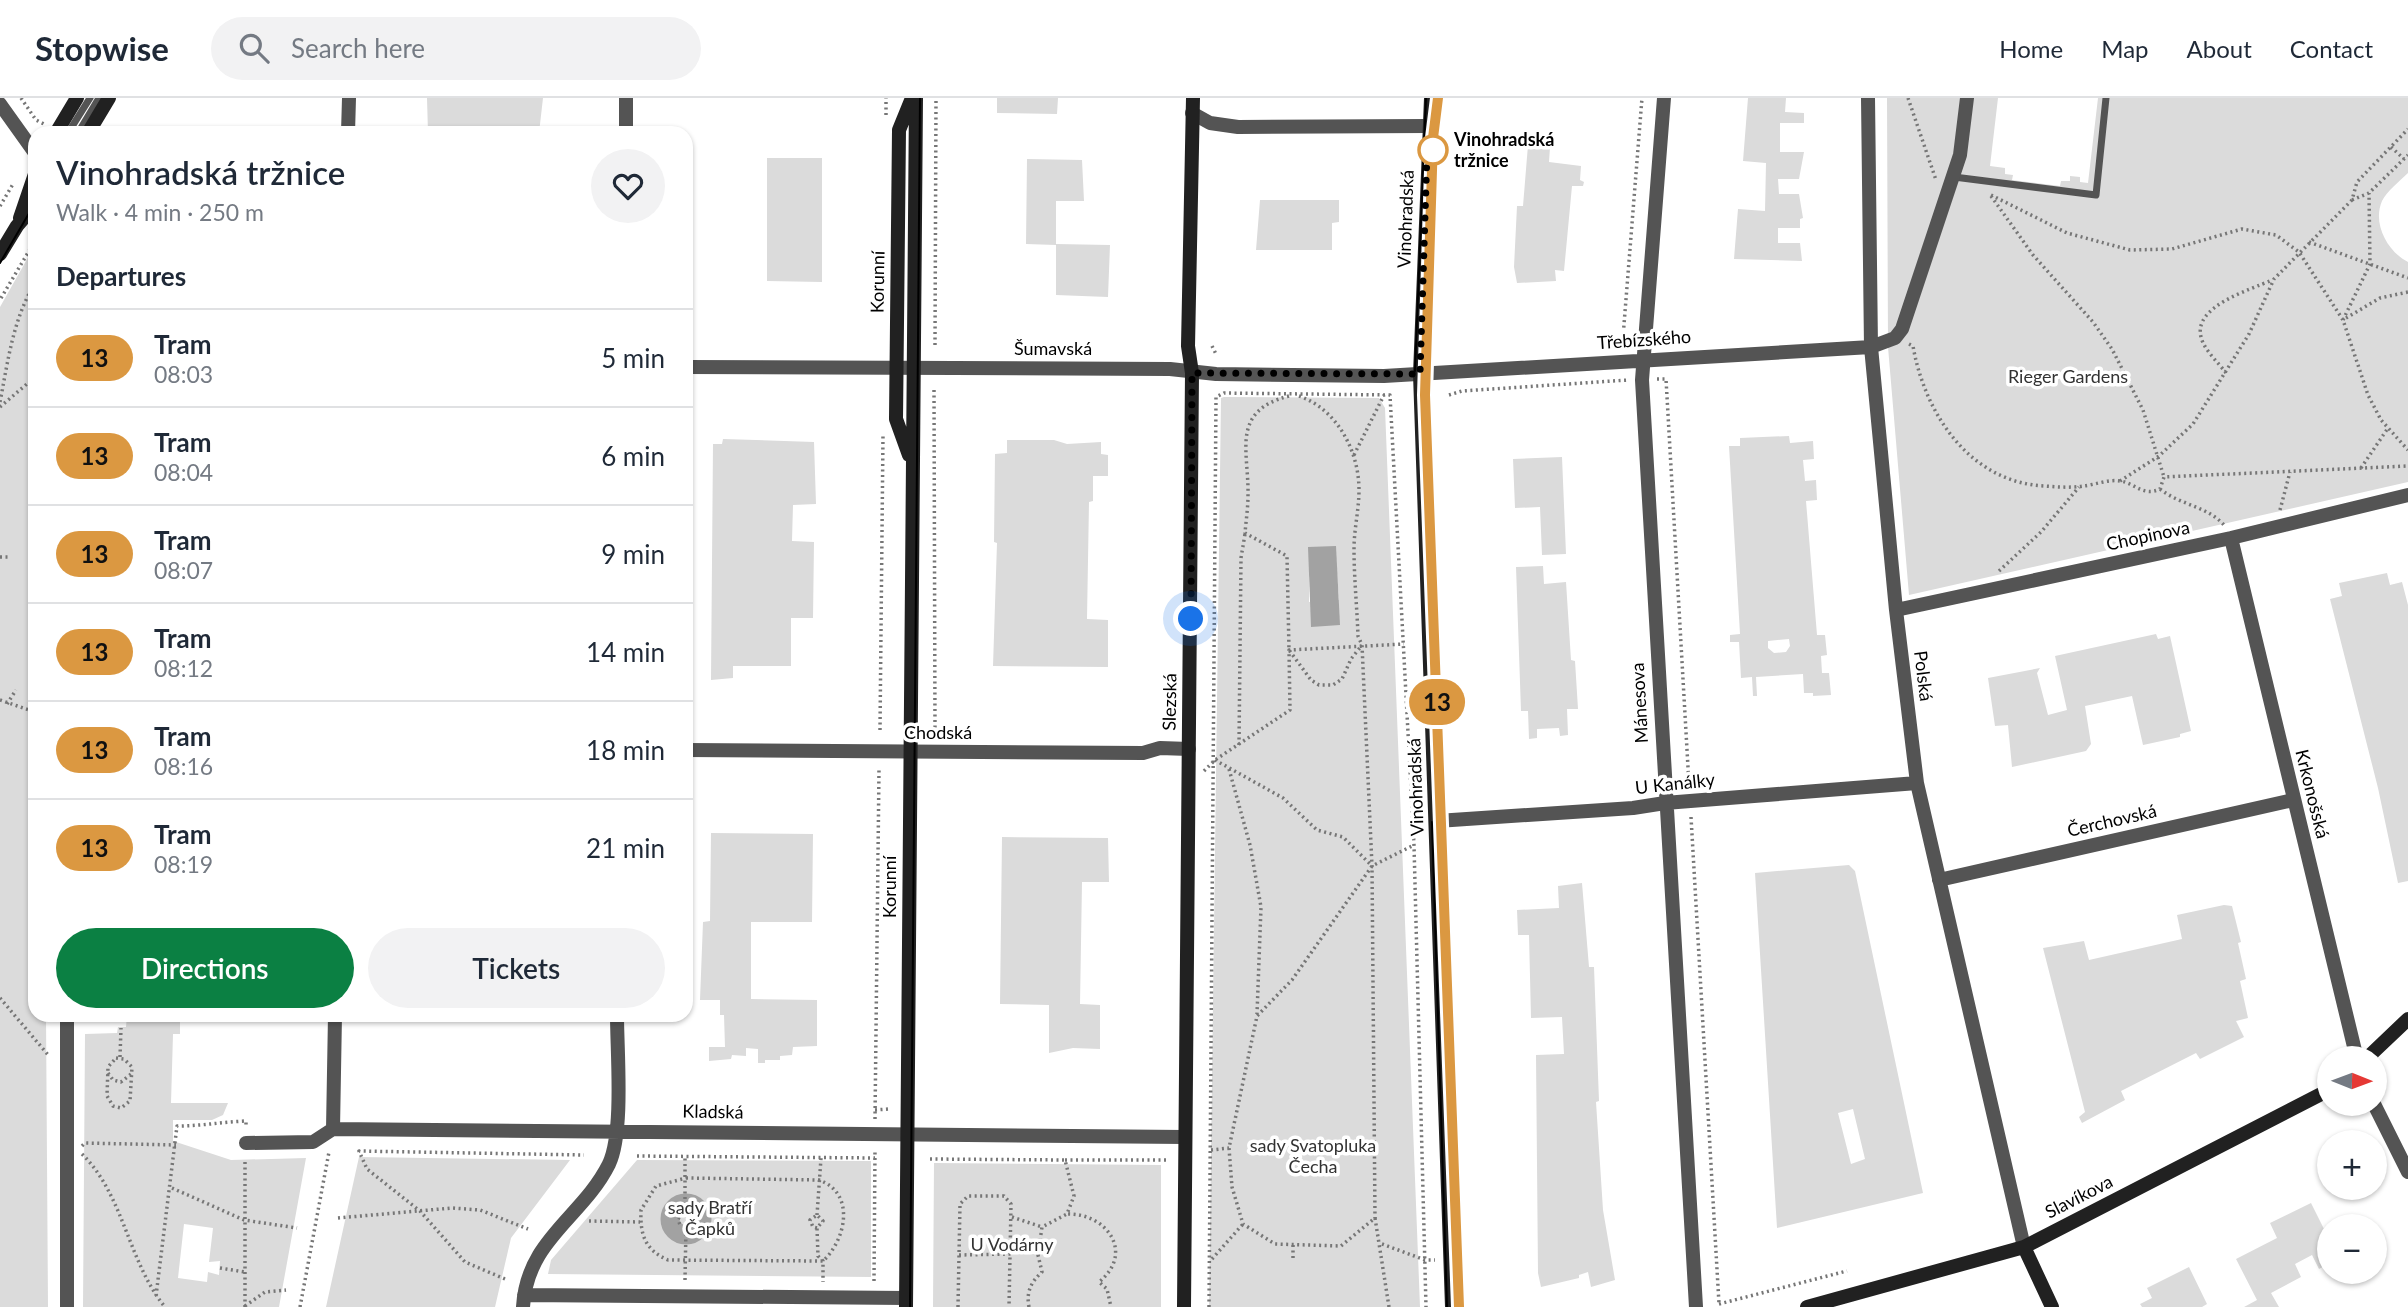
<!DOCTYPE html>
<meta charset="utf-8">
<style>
:root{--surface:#fff;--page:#f2f2f3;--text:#1f2937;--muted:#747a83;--line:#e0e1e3;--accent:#0b8043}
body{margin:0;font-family:Lato,sans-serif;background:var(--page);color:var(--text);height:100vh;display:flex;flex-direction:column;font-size:26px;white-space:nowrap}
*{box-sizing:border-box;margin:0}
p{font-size:23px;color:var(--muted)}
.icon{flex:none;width:38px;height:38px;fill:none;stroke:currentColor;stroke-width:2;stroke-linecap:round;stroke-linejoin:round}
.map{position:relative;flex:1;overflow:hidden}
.panel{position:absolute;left:28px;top:28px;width:665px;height:896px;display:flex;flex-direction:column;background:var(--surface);border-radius:21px;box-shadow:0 2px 5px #0004}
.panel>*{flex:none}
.badge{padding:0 14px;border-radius:23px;font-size:24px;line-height:46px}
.needle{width:46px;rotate:91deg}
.fabs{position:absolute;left:2317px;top:948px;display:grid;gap:14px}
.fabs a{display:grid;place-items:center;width:70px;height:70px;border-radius:50%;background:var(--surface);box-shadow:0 2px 5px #0004;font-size:35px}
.you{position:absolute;width:35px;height:35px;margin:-18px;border:5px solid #fff;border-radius:50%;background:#1a73e8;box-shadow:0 0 0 10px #1a73e833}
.map>.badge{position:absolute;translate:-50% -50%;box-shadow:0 0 0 4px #fff}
h2{padding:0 28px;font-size:26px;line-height:63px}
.round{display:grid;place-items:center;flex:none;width:74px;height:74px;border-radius:37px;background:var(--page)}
.head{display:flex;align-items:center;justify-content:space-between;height:119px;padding:0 28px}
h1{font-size:33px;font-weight:600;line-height:52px}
.cta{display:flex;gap:14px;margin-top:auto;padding:14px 28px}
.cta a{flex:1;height:80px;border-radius:42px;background:var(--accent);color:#fff;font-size:28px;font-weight:600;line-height:80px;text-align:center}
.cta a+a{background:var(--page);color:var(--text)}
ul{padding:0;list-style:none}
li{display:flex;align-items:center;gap:21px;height:98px;padding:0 28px;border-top:2px solid var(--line)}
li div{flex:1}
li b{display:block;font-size:26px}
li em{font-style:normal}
li .badge{min-width:77px;font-weight:700;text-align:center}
header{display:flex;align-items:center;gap:42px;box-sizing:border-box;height:98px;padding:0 35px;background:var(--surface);border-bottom:2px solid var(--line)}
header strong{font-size:33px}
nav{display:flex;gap:38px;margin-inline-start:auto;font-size:24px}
.search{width:490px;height:63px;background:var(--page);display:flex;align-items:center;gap:18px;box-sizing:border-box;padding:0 24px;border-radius:38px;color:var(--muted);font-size:26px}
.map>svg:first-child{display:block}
.green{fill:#dbdbdb;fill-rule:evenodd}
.water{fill:#a2a2a2}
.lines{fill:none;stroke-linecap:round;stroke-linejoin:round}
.canal{stroke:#a2a2a2;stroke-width:19}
.path{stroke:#767676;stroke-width:3.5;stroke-dasharray:2 3.5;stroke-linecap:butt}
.lane{stroke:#545454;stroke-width:7}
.street{stroke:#545454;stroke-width:14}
.secondary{stroke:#212121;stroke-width:14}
.tram{stroke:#000;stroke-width:2}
.line-casing{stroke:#fff;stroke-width:16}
.line{stroke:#db9841;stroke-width:10}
.walk{stroke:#000;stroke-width:7;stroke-dasharray:0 12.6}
.stop-dot{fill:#fff;stroke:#db9841;stroke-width:3.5}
.labels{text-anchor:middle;stroke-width:7;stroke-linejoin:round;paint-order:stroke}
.stop-label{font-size:18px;font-weight:bold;fill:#000;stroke:#fff;text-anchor:start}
.street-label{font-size:18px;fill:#000;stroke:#fff}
.park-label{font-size:18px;fill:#323232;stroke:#fff}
</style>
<header>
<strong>Stopwise</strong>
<div class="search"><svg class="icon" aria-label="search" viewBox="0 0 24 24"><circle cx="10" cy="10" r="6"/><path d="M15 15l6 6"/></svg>Search here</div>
<nav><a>Home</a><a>Map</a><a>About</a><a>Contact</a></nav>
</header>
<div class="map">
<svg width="2408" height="1209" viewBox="0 0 2408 1209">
<rect width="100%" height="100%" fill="#fff"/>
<path class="green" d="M427 0H543L539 35H428Z
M997 0H1058L1057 16 997 15Z
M1748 0H1786L1785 14 1804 15V25H1780V54H1804L1799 81H1778L1779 96H1799L1803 120 1800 121V130H1778V145H1800L1802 163 1734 161 1738 111 1765 113 1766 65 1743 63Z
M1887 0H1998L1990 68 2005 70V76L2013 77 2012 82 2060 88 2061 83H2070V78L2080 79V84L2088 85 2098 0H2408V75C2400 83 2387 93 2382 103 2372 126 2388 154 2408 164V384L1909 497 1888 249Z
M1528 47 1550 49 1549 64 1581 68 1580 82 1584 84 1583 88H1572L1564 173 1555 172 1556 183 1517 185 1514 169 1517 108H1523Z
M767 60H822V184L767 183Z
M1027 61 1082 62 1084 103H1056V146L1110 147 1108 199 1056 197V147L1026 146Z
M1260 102H1339V124L1332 125V152H1256Z
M35 147V217L30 221V234L35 238V917H46L48 1209H0V209Z
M1224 299 1379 300 1385 310 1420 1209H1209L1221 300ZM1335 448 1339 502 1309 504V478Z
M1789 338 1790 345 1813 343 1814 361 1803 362 1805 383 1816 382 1817 402 1806 403 1817 537H1825L1827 557 1821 558 1822 575H1829L1831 597 1813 598V595H1804L1803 576 1756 579 1757 598H1753L1752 579 1741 580 1739 544H1730V537L1740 536 1729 348H1740V340ZM1789 541 1790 548 1786 554 1774 555 1768 550V543Z
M723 341 814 344 816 406 793 407 792 443 814 444 813 520H791V568H733V580L711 582 713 346H722Z
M1007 342H1054L1067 346 1101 344V356L1108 357V378H1093V403L1089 404 1087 521 1108 522V569L993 568 997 445 994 444 995 356 1007 355Z
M1562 359 1566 456 1542 457 1540 409 1515 410 1513 361Z
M1543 468 1544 486 1566 484 1571 562 1575 563 1578 611H1567L1568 637 1560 638 1559 630 1537 631V640L1529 641 1528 613H1521L1516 469Z
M2387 475 2390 487 2402 484 2408 507V783L2398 785 2378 690 2330 501 2342 498 2339 485Z
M2156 536 2158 541 2170 538 2191 633 2180 636V639L2143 647 2132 598 2085 608 2091 646 2086 653 2012 669 2008 627 1995 628 1988 580 2040 570 2037 575 2048 617 2067 612 2055 558Z
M711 735 813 736 812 824H751V901L817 902V948L793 949 792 957 780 958V962H765V965H758V951L746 950V958L732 957 731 961 709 963V949H725L724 917H720V902H700L703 824 710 823Z
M1002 739 1108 740 1109 784H1082L1080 906 1100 907V951L1073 950 1049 955V907L1000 906Z
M1849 767 1855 773 1923 1095 1777 1130 1755 775ZM1853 1011 1865 1061 1851 1066 1838 1015Z
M1582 785 1589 869H1594L1599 1003 1596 1004 1603 1112 1615 1182 1591 1189 1588 1174 1579 1177V1180L1541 1189 1538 1175 1536 957 1564 956 1562 919 1531 920 1529 837H1518L1517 812 1559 810 1558 788Z
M2224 807 2232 808 2241 844 2238 845 2246 881 2240 883 2248 920 2236 923 2244 939 2200 961 2196 955 2121 993 2125 1002 2082 1025 2079 1019 2085 1014 2043 850 2084 843 2089 862 2182 841 2177 817Z
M127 917H180V936H173L171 1005H228L223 1017 212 1022H173V1043L231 1062 306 1060 279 1209H83L85 936 117 935 118 929H126ZM184 1126 213 1130 209 1164 220 1163 219 1177 208 1174 207 1184 178 1180Z
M359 1059 570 1062 511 1140 495 1209H326Z
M637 1062 871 1063V1179L548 1176 551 1162Z
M934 1065 1161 1067V1209H933Z
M2311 1105 2328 1139V1166L2319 1171 2312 1157 2295 1166 2301 1179 2271 1195 2279 1209H2244L2257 1202 2236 1161 2277 1140 2270 1125Z
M2189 1169 2207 1206 2202 1209H2142L2140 1206 2152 1200 2147 1190Z"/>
<path class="water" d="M1336 448 1340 527 1311 529 1308 449Z"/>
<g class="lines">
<path class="canal" d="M670 1121a16 16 0 1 1 32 0a16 16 0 1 1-32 0Z"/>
<path class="path" d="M21 0 36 22 44 26
M1908 0 1936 82
M886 17V0
M2391 49 2404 61
M1991 97 2067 135 2130 152 2172 151 2242 131 2276 137 2299 154 2343 222 2368 297 2381 322 2408 352
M1991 98 2033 157 2093 224 2112 251 2143 312 2164 379
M2352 102 2369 95 2408 57
M0 108 13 86
M2309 144 2408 180
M1 200 35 143
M2346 220 2380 200 2408 194
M2343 222 2370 166 2369 95
M1662 237H1668L1669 248
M1630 239H1623L1642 0
M1909 246 1913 248C1925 317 1971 385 2045 388 2058 389 2071 390 2083 388 2094 387 2109 381 2120 383 2135 385 2143 399 2160 391L2164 379 2408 368
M935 247 936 0
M1212 248 1216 256
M2226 275C2218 264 2204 252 2201 239 2193 208 2250 192 2272 182
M1657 281H1666L1689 687
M934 292 935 631
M1449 297 1462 293 1628 282
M1289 298C1230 313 1249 353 1248 397 1248 410 1246 423 1245 435L1287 458 1289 552 1311 582 1319 587H1333L1342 581 1351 561 1362 547
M1299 298C1337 311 1359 353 1359 392 1359 412 1354 431 1354 451 1354 480 1357 509 1358 538L1362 547 1372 768 1375 1120
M0 304C8 263 13 221 35 185
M0 309 35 279
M1354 357 1384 297
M2361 370 2388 330
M2120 383 2159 358 2193 326 2249 236 2274 181 2352 102 2357 84 2408 31
M2160 391C2180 407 2207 408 2224 427
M2280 412 2290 374
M0 459H10
M1999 473 2041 434 2079 389
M0 602 35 614
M7 606 16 592
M880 632 883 337
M1239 647 1241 460 1245 436
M1215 662 1283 700 1317 732 1343 739 1372 768
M1229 671 1250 747 1261 809 1257 916
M1204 673 1215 662 1290 612 1289 552 1404 546
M1691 719 1719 1206
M0 900 49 958
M120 959 121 930
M116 960 124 961 132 969 130 1003 121 1010 113 1008 107 998 108 969Z
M108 975 113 982 121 984 131 976
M875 1012 889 1011
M875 1021 879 671
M82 1048 85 1045 176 1047
M1211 1052 1229 1050
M82 1056C124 1097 128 1164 165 1209
M637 1058 875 1060
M930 1061 1065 1062 1074 1098 1067 1116C1107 1115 1135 1155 1099 1184L1107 1191 1111 1209
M1065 1062H1168
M686 1080 819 1082C856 1095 846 1142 823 1163L668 1162C645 1152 640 1137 641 1112L656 1088Z
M172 1090 244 1122 297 1130
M685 1112V1059
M817 1117 821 1060
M1012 1119 1042 1129
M338 1120 452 1110 480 1112 528 1131
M589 1123 640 1124
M817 1130 813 1129 810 1122 817 1117 823 1123 817 1130 818 1158 823 1163V1184
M1382 1146 1425 1162H1435
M959 1157 1011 1156
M1293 1160V1146
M1212 1161 1243 1126
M220 1170 245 1174
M505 1181 465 1164 420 1113 367 1071 359 1053 584 1057
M685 1182 686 1129 694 1122 693 1116 685 1112 678 1121 680 1127 686 1129
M874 1183 875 1051
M156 1198 177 1028C201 1028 222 1024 246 1023V1029
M1719 1206 1847 1173
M245 1208 265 1194 286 1192
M245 1209V1061
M300 1209 329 1054
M958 1209 960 1106 968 1098H1004L1011 1106 1009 1209
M1029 1209C1026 1194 1031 1184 1042 1174L1038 1157 1042 1129 1067 1116
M1209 1209 1216 299 1224 295 1390 297 1414 747 1426 1209
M1389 1209 1375 1120 1341 1148 1275 1146 1243 1126 1232 1089 1229 1050 1257 918 1292 882 1372 768 1414 747"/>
<path class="lane" d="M68 35 90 0
M78 35 99 0
M1954 79 2096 97 2106 0"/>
<path class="street" d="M1664 0 1642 282 1696 1209
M1868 0 1871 249 1896 512 1917 685 2024 1149
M0 6 35 55
M1192 15 1210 25 1238 29 1428 28
M348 35 349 0
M626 35V0
M686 269 1170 271 1216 276 1384 278 1871 249 1895 240 1902 231 1960 57 1967 0
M2231 440 2357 961
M1896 512 2231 440 2408 397
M686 652 1143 655 1160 650 1189 651
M1437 723 1633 710 1665 705 1917 685
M1939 782 2293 702
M67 917V1209
M2374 1006 2408 1074
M333 1031 335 917
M246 1045 313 1044 333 1031 1184 1039
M524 1197 906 1200
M523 1209C527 1141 582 1120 609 1066 624 1034 617 954 617 917"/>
<path class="secondary" d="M1431 0 1420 276 1452 1209
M56 35 77 0
M88 35 109 0
M20 120 35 76
M0 156 17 128 35 107
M909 357 896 321 899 32 912 0
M2366 961 2408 921
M2024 1149 2052 1209
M906 1209 916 0
M1184 1209 1192 275 1188 248 1193 0
M1807 1209 2024 1149 2329 992"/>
<path class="tram" d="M1438 0 1425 297 1459 1209
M0 165 35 105
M1415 273 1426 0
M1432 724 1447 1209
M910 1209 920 0"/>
</g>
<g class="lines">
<defs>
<path id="line" d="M1438 0 1433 40 1425 297 1459 1209"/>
</defs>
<use href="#line" class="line-casing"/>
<use href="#line" class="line"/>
<path class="walk" d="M1191 521 1192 275 1420 276 1427 55 1433 52"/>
</g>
<circle class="stop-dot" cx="1433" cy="52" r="14"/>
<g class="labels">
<g class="stop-label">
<text x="1454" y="48">Vinohradská<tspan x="1454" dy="21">tržnice</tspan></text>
</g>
<g class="street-label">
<text transform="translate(1406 121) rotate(-88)" y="6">Vinohradská</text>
<text transform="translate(878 184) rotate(-89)" y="6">Korunní</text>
<text transform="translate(1644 242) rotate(-4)" y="6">Třebízského</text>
<text x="1053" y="257">Šumavská</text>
<text transform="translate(2148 438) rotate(-12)" y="6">Chopinova</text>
<text transform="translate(1923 578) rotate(83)" y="6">Polská</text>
<text transform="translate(1170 604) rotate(-89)" y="6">Slezská</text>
<text transform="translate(1640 605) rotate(-93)" y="6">Mánesova</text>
<text x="938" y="641">Chodská</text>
<text transform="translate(1675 686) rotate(-6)" y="6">U Kanálky</text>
<text transform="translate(1416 689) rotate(-92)" y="6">Vinohradská</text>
<text transform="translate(2312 696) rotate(76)" y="6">Krkonošská</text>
<text transform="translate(2112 723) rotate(-13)" y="6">Čerchovská</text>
<text transform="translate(890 789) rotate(-90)" y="6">Korunní</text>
<text transform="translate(713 1014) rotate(1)" y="6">Kladská</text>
<text transform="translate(2079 1099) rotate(-27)" y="6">Slavíkova</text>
</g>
<g class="park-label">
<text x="2068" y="285">Rieger Gardens</text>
<text x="1313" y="1054">sady Svatopluka<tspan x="1313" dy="21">Čecha</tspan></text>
<text x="710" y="1116">sady Bratří<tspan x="710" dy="21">Čapků</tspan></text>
<text x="1012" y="1153">U Vodárny</text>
</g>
</g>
</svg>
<div class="fabs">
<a><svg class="needle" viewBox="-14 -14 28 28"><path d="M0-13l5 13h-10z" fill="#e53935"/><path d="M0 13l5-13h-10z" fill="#747a83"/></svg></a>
<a>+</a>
<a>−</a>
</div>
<div class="you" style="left:1191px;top:521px"></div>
<b class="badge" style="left:1437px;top:604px;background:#db9841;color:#111">13</b>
<section class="panel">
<div class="head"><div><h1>Vinohradská tržnice</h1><p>Walk · 4 min · 250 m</p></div><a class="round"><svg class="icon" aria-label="heart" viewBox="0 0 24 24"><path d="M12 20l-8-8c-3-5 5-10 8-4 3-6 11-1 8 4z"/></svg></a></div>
<h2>Departures</h2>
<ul>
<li><span class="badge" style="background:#db9841;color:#111">13</span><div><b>Tram</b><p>08:03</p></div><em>5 min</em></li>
<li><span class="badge" style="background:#db9841;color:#111">13</span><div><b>Tram</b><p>08:04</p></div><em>6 min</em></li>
<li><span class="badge" style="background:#db9841;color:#111">13</span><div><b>Tram</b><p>08:07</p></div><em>9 min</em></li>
<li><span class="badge" style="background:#db9841;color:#111">13</span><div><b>Tram</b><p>08:12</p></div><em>14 min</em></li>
<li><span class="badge" style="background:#db9841;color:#111">13</span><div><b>Tram</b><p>08:16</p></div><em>18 min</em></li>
<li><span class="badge" style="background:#db9841;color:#111">13</span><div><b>Tram</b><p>08:19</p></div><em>21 min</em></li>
</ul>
<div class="cta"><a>Directions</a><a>Tickets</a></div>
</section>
</div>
